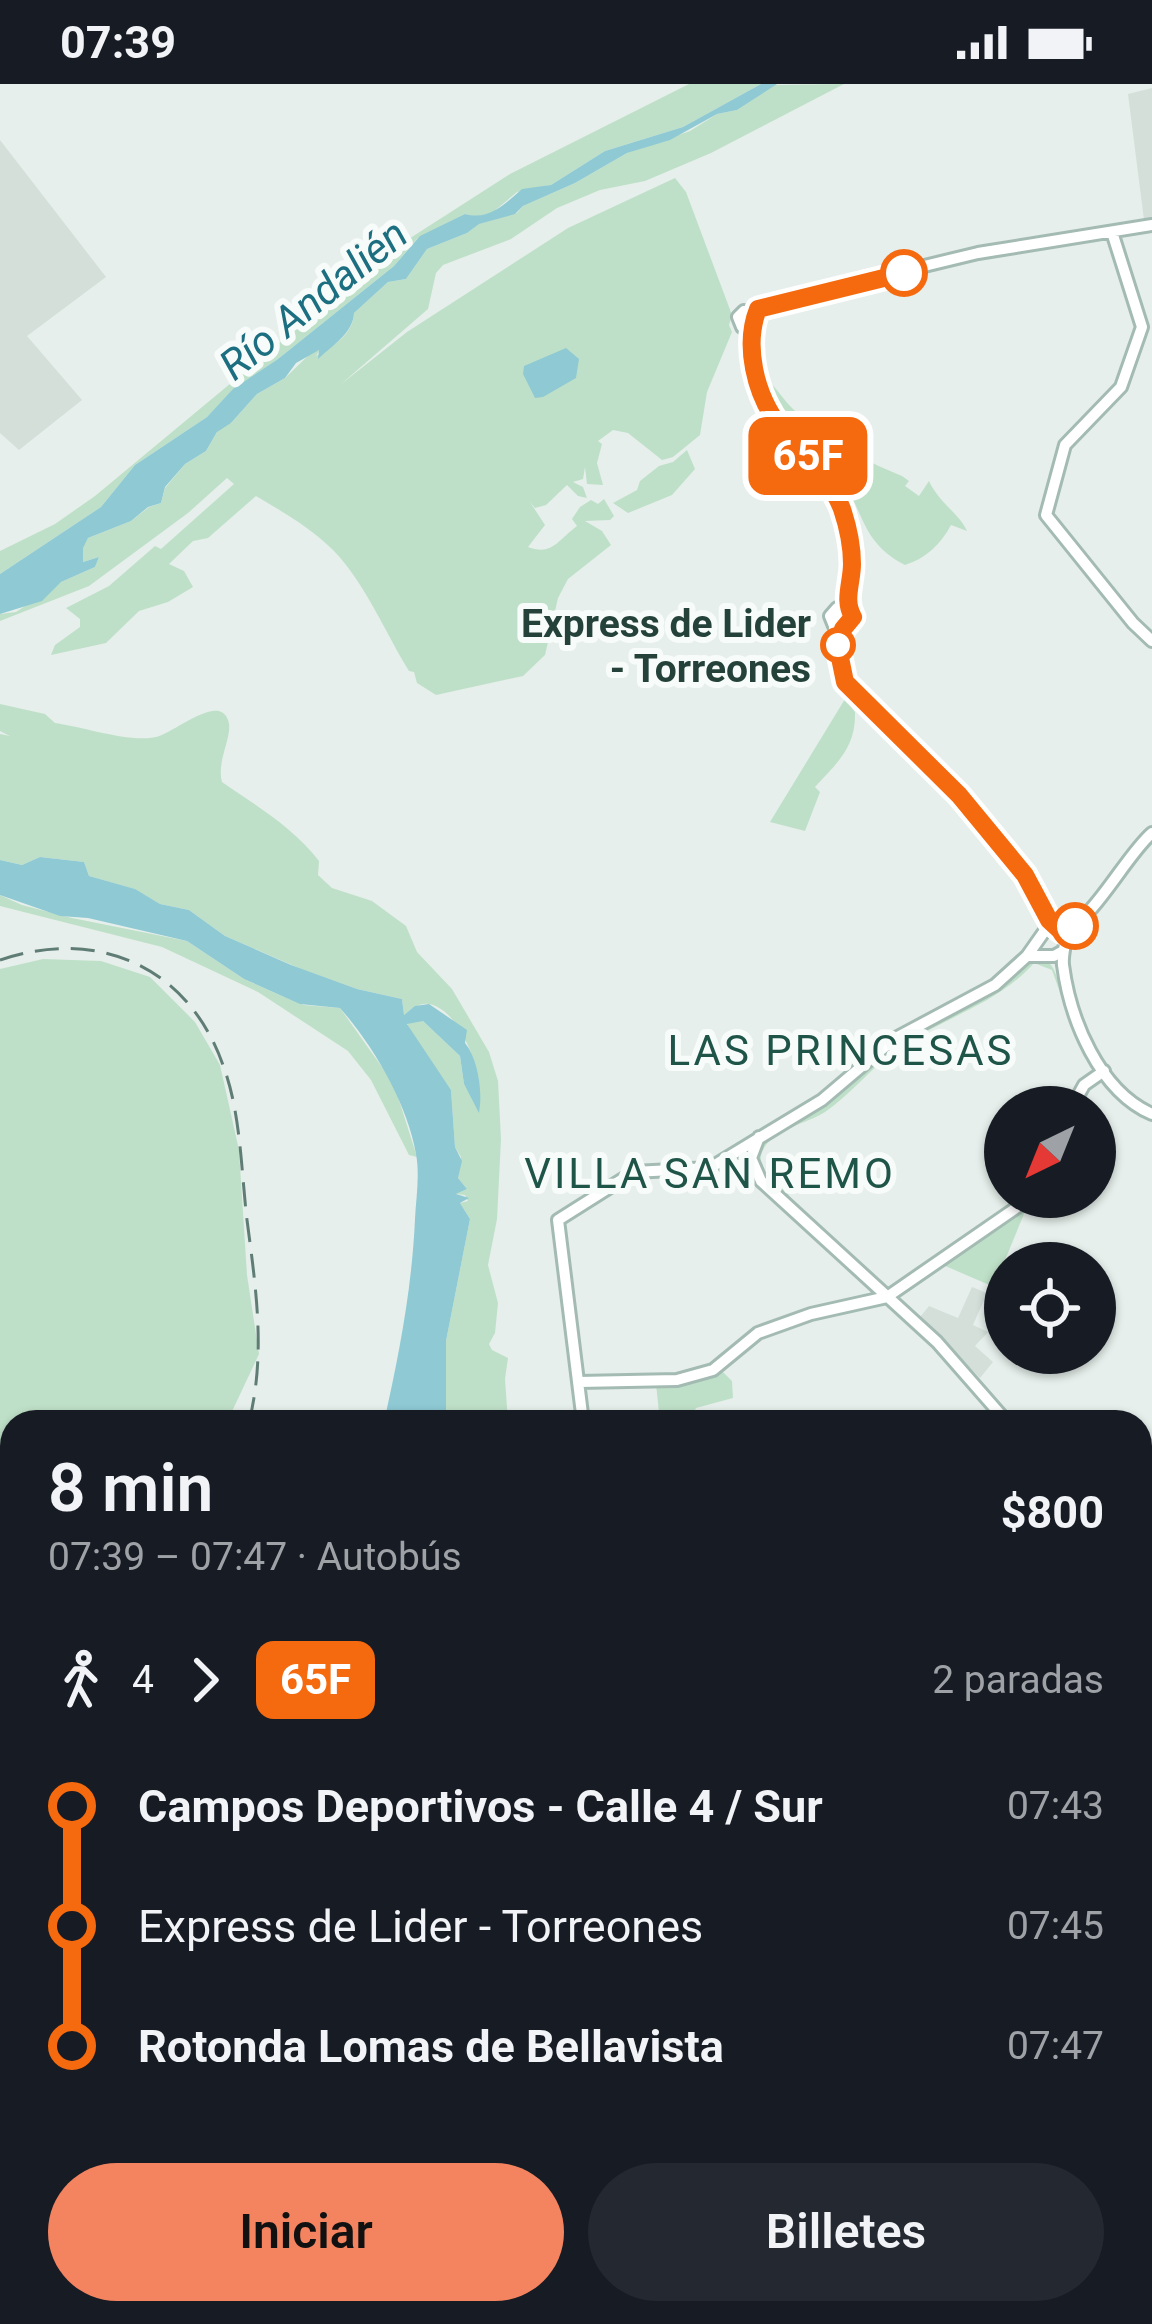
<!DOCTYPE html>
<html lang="es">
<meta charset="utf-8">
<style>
:root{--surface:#171b24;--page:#242831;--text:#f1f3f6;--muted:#9ea1a6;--accent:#f4845f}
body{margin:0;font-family:Roboto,sans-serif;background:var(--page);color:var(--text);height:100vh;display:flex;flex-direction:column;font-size:45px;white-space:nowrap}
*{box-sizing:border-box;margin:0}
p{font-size:39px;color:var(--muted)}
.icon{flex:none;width:66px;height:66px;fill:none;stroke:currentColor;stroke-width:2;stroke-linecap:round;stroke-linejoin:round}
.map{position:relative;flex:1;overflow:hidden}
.panel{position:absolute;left:0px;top:1326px;width:1152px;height:915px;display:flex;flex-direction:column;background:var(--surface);border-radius:36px 36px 0 0;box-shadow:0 3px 9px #0004}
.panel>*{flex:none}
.badge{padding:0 24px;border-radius:18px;font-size:42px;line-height:78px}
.needle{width:78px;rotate:223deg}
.fabs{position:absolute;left:984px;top:1002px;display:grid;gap:24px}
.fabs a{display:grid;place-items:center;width:132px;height:132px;border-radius:50%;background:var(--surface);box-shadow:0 3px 9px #0004;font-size:60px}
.map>.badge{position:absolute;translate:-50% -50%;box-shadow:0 0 0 6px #fff}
.legs{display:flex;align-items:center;gap:18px;height:132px;padding:0 48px;font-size:39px}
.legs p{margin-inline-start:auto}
.headline{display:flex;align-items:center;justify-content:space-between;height:204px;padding:0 48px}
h1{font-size:66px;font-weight:600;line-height:90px}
.primary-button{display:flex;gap:24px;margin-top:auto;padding:24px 48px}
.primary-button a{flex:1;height:138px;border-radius:72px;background:var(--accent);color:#111;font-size:48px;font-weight:600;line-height:138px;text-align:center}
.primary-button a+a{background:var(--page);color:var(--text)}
ul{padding:0 48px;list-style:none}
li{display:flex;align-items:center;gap:42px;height:120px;font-size:45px}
li i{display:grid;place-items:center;width:18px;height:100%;margin:0 15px;background:currentColor}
li i::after{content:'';width:30px;height:30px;margin:-15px;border:9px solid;border-radius:50%;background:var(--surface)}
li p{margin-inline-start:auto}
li:first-child i{background:linear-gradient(#0000 50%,currentColor 0)}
li:last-child i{background:linear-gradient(currentColor 50%,#0000 0)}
.status{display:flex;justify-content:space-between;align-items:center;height:84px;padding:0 60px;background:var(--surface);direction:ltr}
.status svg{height:33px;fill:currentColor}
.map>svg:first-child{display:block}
.built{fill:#d4dfda}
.green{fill:#bfe0c8}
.water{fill:#8ec9d4}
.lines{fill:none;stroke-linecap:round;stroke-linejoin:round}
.taxiway{stroke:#a2b6b0;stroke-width:14}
.secondary-casing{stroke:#a4bbb3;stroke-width:16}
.highway-casing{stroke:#c2cac8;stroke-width:21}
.secondary{stroke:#fff;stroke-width:10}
.highway{stroke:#2f6f62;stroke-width:15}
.rail{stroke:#5f7d75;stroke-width:3;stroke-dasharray:24 12;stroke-linecap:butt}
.line-1-casing{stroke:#fff;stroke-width:27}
.line-1{stroke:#f56a0f;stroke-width:18}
.stop-1-dot{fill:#fff;stroke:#f56a0f;stroke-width:6}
.labels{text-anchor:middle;stroke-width:12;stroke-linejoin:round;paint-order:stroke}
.stop-label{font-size:39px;font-weight:bold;fill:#24423a;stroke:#f7fbf9;text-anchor:end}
.water-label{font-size:42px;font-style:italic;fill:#1c6f80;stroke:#f7fbf9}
.neighbourhood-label{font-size:42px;letter-spacing:3px;fill:#1f5548;stroke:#f7fbf9}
</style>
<div class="status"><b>07:39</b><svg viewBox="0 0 49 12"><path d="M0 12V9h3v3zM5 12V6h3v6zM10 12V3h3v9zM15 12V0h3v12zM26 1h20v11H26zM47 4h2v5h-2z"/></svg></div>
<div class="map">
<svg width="1152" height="2240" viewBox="0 0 1152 2240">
<rect width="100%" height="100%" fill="#e6efeb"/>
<path class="built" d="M1152 4V135L1144 136 1128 10Z
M0 56 106 193 27 252 82 316 19 366 0 349Z
M972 1203 987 1209 973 1241 988 1248 975 1262 993 1278 980 1294 920 1233 929 1222 958 1234Z
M1152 2035V2240H859L884 2229H1140V2041Z"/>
<path class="green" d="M689 0H761L683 43 605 67 551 101 517 108 492 129 474 133 465 130 417 155 394 182 278 275 233 306 207 333 135 381 101 423 0 490V467L55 440 95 412 390 167 510 90Z
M844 0 711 69 645 97 600 106 557 124 511 155 443 181 436 189 428 225 340 301 407 248 568 144 675 94 686 108 732 231 729 241 732 248 707 308 700 351 673 373 662 376 628 349 613 346 598 357 602 360 597 379 603 401 587 400 585 383 583 395 573 398 583 403 587 414 578 412 567 401 546 421 535 424 530 418 545 441 528 463C552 472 557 457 577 442L572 435 580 423 591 416 598 420 604 415 614 432 610 436 585 437 602 447 611 461 568 495 558 514 545 571 523 592 436 611 417 599 414 588 409 587C385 548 365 499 333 466 311 444 283 428 256 412L208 454 193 457 169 480 184 487 193 503 168 518 139 527 106 559 51 571 55 561 80 543V535L66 524 109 502 155 462 161 465 234 400 227 394 188 429 89 502 0 537V530L16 528 61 498 95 483 99 473 83 478 82 464 88 454 131 437 149 423 161 419 165 404 185 380 206 367 219 345 231 339 257 310 285 294 312 268 320 266 316 272C334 262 353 250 354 229L388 198 406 195 427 165 467 149 478 140 517 129 523 122 575 99 627 69 690 47 717 30 737 26 774 1Z
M766 295C777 304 782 314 792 324 824 357 861 375 902 392L909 397 905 402 919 412 929 397C939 419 959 429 967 447L951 441C941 460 925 475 905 481 860 458 865 427 839 392 809 351 784 349 766 295Z
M687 366 695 385 672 411 628 429 613 419 637 406 640 397 659 382 673 378Z
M845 615 855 628C856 663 838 678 815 703L820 708 805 747 770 738Z
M0 620 45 630 55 639C84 643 130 659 156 653 174 649 219 609 228 636 234 651 216 676 222 698 255 721 293 743 319 777L318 791 332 804 372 817 406 842 417 868 452 905 489 968 498 997 501 1055 497 1135 488 1181 498 1219 495 1249 489 1260 492 1266 508 1274 505 1295 508 1338H446V1257L470 1135 460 1119 468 1117 465 1111 456 1110 467 1105 458 1094 461 1073 455 1063 451 1006 407 943 409 937H423L460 972 464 1000 479 1027C485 997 464 927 429 920 419 918 410 926 404 931L402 915 357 905 301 885 225 852 189 826 160 820 134 805 89 792 84 778 40 773 22 781 0 776V650L10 652 0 647Z
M0 811 22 821 72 834 187 857 244 895 275 909 304 921 340 924 394 1000 417 1073 409 1071 371 996 348 967 258 908 162 863 0 822Z
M1036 873C1056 875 1058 897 1062 914L1052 886 1034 879C996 922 940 934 895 967 870 985 850 1011 825 1028 808 1039 772 1046 763 1066 753 1085 777 1100 789 1110L785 1113C767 1097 749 1082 761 1058L832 1016 904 955 992 908Z
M43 875 101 877 150 893 195 938 220 981 239 1066 247 1191 259 1270 227 1338H12V1533L0 1520V885Z
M1028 1120 994 1203 943 1181Z
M722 1287 732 1297 733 1314 696 1324 689 1338H660L656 1300 687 1299Z
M17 2229H344L329 2240H20Z"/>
<path class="water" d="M761 0H777L737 26 717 30 670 56 627 69 575 99 523 122 515 130 479 140 467 149 427 165 406 195 388 198 354 229C353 249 333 261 318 275L319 266 296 279 285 294 257 310 231 339 217 348 206 367 185 380 165 403 161 419 148 423 131 437 88 454 83 464V478L99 473 95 483 61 498 42 517 0 530V490L101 423 135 381 207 333 233 305 278 275 394 182 420 152 465 130C489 137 505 120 522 105L551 101 605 67 683 43Z
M566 264 579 275 576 294 543 313 535 314 523 290 524 282Z
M40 773 84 778 89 792 135 805 160 820 189 826 225 852 291 881 357 905 402 915 404 931 415 922 429 920 467 946 465 959C478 975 483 1008 479 1029L464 1000 460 972 423 937 407 940 451 1006 455 1063 462 1077 458 1094 467 1105 456 1110 469 1114 460 1119 470 1135 446 1257V1338H384C399 1271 412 1204 415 1135 416 1114 420 1092 416 1070 408 1021 373 961 340 924L300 920 244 895 187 857 88 834 60 832 0 811V776L22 781Z
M12 2006V2141L0 2163V2019Z"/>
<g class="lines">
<path class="taxiway" d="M1140 2154 1152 2149
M926 2229 930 2239 955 2229
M981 2229 986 2240
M1006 2229 1011 2240
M1032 2229 1034 2234"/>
<defs>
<path id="secondary" d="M1112 148 1142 243 1121 303 1065 361 1046 431 1133 539 1152 557
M754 229C755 235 752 239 751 245 743 268 758 307 769 327 791 366 830 388 845 433 855 465 843 515 852 533L843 545 838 564 839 583 845 598 959 711 1025 791 1056 844
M754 229 776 218 978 169 1152 141
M751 244 742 243 738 233 744 227 754 229
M843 545 834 542 830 532 837 524H847
M1061 847C1092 840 1125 772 1152 749
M1027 872H1054L1063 867
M1072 1023 1084 1001 1104 987
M759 1053 751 1074 761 1097 937 1258 1007 1338
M579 1298 677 1296 713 1286 758 1249 811 1230 887 1213 1032 1113
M583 1338 558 1136 634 1088 710 1084 822 1016 894 955 995 901 1027 872 1046 845H1058L1066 853C1065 863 1062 871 1063 881 1070 935 1099 1007 1152 1030
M1140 1454 1152 1460
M1140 1715 1152 1703
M1140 1828 1152 1834"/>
<path id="highway" d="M1140 1971 1152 1966
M344 2240 361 2229"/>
</defs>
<use href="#secondary" class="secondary-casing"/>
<use href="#highway" class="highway-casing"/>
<use href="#secondary" class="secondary"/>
<use href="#highway" class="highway"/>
<path class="rail" d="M0 876C97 843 188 882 223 981 241 1029 241 1086 247 1136 256 1205 266 1270 249 1338
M0 1759 12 1747"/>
</g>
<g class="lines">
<defs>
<path id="line-1" d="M904 189 758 225C744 260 754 310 781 344 802 372 829 391 842 425 848 443 852 461 852 480 852 499 843 516 853 533L843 545 838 564 845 598 959 711 1025 791 1049 836 1061 847 1075 842"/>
</defs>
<use href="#line-1" class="line-1-casing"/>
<use href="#line-1" class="line-1"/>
</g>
<g class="stop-1-dot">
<circle cx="904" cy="189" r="21"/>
<circle cx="838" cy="561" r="15"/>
<circle cx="1075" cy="842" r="21"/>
</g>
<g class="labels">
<g class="stop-label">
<text x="811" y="553">Express de Lider<tspan x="811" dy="45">- Torreones</tspan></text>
</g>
<g class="water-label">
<text transform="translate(313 215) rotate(-39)" y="15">Río Andalién</text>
</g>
<g class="neighbourhood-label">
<text x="841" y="981">LAS PRINCESAS</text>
<text x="710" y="1104">VILLA SAN REMO</text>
</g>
</g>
</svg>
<div class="fabs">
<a><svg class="needle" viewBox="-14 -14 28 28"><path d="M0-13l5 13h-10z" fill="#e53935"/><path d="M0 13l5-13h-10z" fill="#9ea1a6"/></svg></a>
<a><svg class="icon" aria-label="locate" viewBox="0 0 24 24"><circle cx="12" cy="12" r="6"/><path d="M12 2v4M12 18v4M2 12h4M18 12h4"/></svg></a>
</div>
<b class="badge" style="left:808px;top:372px;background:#f56a0f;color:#fff">65F</b>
<section class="panel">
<div class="headline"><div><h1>8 min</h1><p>07:39 – 07:47 · Autobús</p></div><b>$800</b></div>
<div class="legs"><svg class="icon" aria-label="walk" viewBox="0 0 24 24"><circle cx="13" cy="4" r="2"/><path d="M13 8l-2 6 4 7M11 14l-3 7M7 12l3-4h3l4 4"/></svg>4<svg class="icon" aria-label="forward" viewBox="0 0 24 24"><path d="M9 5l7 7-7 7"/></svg><b class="badge" style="background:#f56a0f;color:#fff">65F</b><p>2 paradas</p></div>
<ul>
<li><i style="color:#f56a0f"></i><b>Campos Deportivos - Calle 4 / Sur</b><p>07:43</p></li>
<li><i style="color:#f56a0f"></i><span>Express de Lider - Torreones</span><p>07:45</p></li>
<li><i style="color:#f56a0f"></i><b>Rotonda Lomas de Bellavista</b><p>07:47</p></li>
</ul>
<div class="primary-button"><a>Iniciar</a><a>Billetes</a></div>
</section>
</div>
